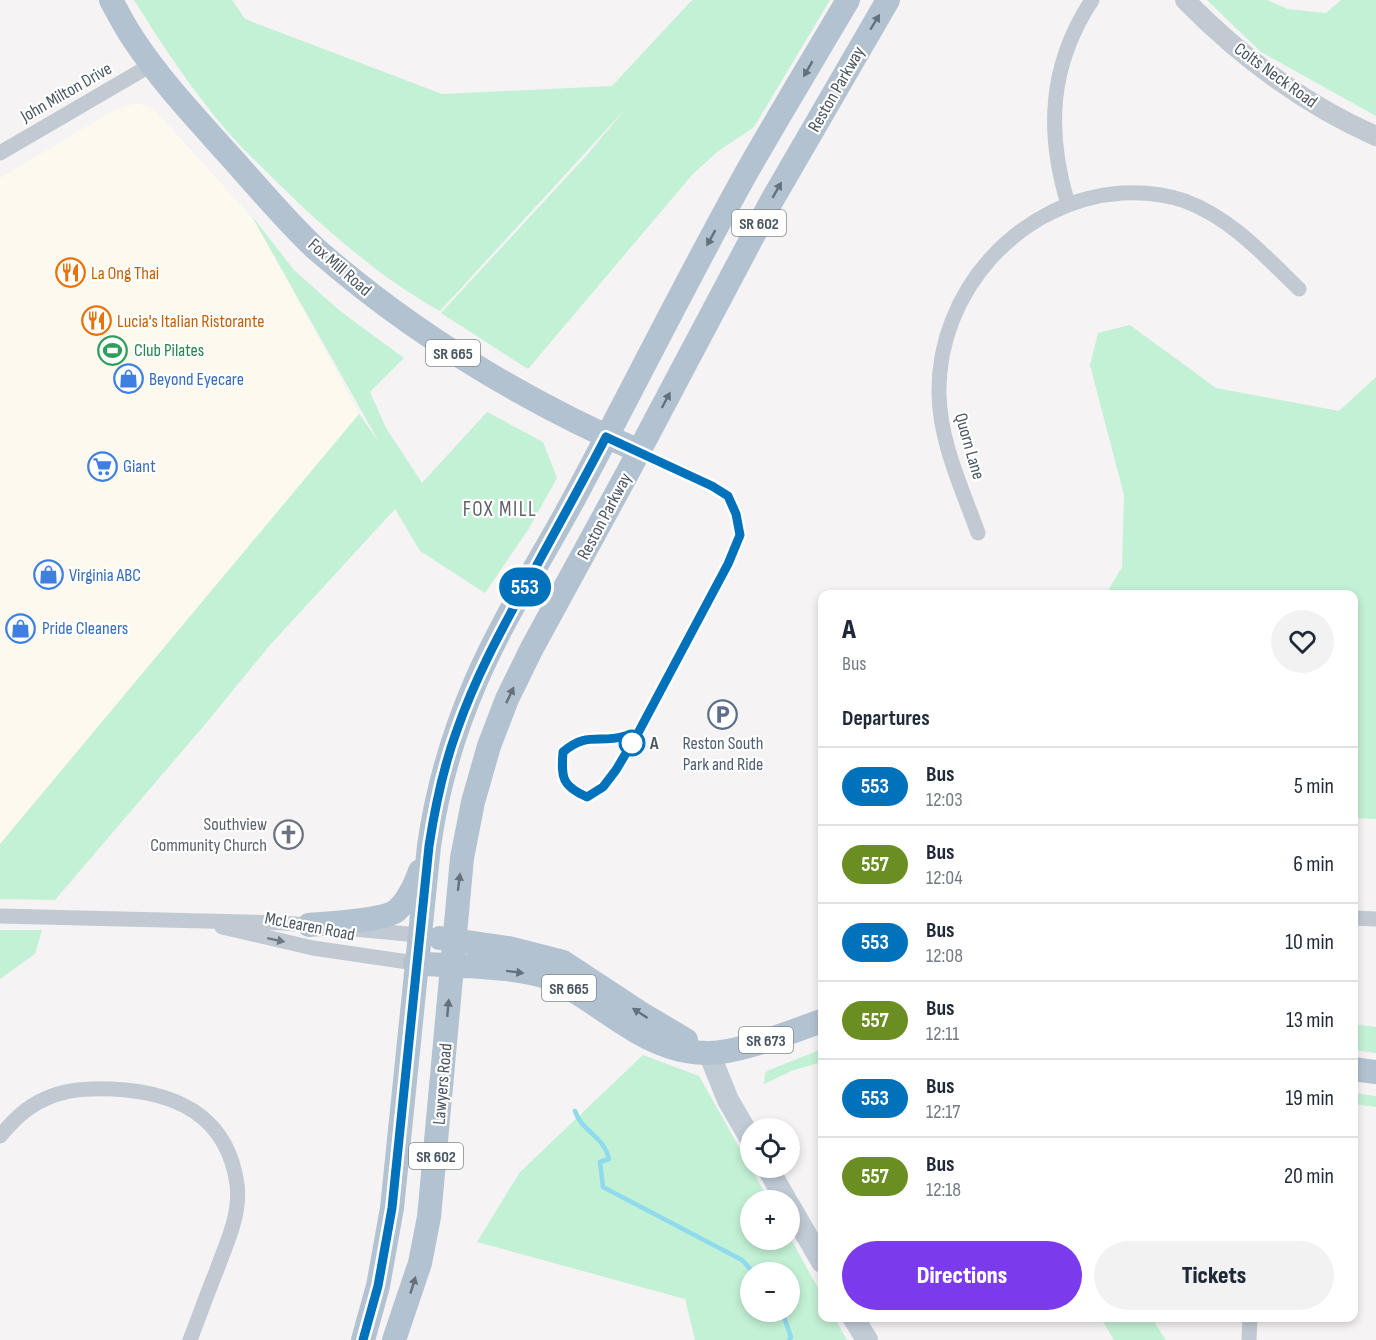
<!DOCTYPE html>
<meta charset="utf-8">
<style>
:root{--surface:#fff;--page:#f2f2f3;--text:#1f2937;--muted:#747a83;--line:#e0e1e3;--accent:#7c3aed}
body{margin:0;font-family:"Sofia Sans Condensed",sans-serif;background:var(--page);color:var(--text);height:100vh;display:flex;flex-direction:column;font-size:22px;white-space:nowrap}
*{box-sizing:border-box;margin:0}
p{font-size:20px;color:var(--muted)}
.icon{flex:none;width:33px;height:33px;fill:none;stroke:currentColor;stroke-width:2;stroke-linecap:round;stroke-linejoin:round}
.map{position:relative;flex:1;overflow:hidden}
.panel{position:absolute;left:818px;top:590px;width:540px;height:732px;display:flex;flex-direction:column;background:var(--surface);border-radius:12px;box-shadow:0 3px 9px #0003}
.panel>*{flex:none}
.badge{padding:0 12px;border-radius:20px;font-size:21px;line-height:39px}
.controls{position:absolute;left:740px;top:1118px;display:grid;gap:12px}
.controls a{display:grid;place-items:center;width:60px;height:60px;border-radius:50%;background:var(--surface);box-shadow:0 3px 9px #0003;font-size:30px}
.map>.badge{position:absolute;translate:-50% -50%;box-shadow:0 0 0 3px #fff}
h2{padding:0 24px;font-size:22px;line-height:54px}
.round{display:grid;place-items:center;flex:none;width:63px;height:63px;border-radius:32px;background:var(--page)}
.head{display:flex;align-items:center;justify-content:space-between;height:102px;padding:0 24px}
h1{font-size:28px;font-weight:800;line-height:45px}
.cta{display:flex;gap:12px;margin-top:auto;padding:12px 24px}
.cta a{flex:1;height:69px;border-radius:36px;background:var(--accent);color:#fff;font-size:24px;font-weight:800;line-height:69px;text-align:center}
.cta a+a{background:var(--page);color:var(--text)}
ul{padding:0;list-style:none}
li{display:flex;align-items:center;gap:18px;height:78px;padding:0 24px;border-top:2px solid var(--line)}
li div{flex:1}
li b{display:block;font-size:22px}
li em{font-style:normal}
li .badge{min-width:66px;font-weight:700;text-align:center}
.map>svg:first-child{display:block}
.commercial{fill:#fdf9ef}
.green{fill:#c3f1d5;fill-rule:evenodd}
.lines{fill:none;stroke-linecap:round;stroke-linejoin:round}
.stream{stroke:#90daee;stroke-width:4.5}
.minor{stroke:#c1cad2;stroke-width:15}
.tertiary{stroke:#c1cad2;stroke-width:20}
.secondary{stroke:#c1cbd6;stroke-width:22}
.primary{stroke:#b3c2d1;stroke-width:24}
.oneway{fill:#64717d}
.oneway2{fill:#6e7983}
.line-casing{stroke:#fff;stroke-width:14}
.line{stroke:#0072bc;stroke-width:9}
.stop-dot{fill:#fff;stroke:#0072bc;stroke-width:3}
.labels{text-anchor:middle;stroke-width:4.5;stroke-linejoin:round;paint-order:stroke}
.shield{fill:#fff;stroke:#808990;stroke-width:1.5}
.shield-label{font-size:16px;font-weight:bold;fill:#4a5661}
.street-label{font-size:18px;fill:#4a5661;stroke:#fff}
.food-label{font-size:18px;fill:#c56008;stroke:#fff;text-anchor:start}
.leisure-label{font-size:18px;fill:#27864d;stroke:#fff;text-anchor:start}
.shop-label{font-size:18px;fill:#366cbe;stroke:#fff;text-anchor:start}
.stop-label{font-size:18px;font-weight:bold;fill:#4a5661;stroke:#fff;text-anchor:start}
.service-label{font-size:18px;fill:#4e5e75;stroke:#fff}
.worship-label{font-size:18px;fill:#5b616d;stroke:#fff;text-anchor:end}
.quarter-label{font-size:21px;letter-spacing:1.5px;fill:#5f6368;stroke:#fff}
</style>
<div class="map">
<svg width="1376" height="1340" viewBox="0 0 1376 1340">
<rect width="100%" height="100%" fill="#f5f3f3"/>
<path class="commercial" d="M136 103 153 108 256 222 359 414 0 844V178L116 109Z"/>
<path class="green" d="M134 0H232L245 19 442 94 612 86 692 0H830L754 127 717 152 692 175 528 369 441 313 586 156 628 106 440 311C391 284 349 249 308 212 281 186 252 159 227 131 192 90 162 45 134 0Z
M1207 0H1267L1288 9 1326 13 1341 0H1376V116L1261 52Z
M251 215 294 270 340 311 404 358 370 392 386 428 422 483 487 412 543 442 557 478 528 530 485 593 420 551 395 509 270 645 207 722 55 900 0 899V844L359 414 379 442Z
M1130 325 1216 388 1339 411 1376 377V819L1353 818V594H1106L1122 567 1124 495 1090 365 1098 333Z
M0 930H42L35 954 0 979Z
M1353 1024 1376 1027V1053L1353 1050Z
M822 1049V1062L794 1070 764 1084 765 1073 769 1070Z
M643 1055 699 1076 769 1200H750V1239H789V1236L822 1295V1317H834L847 1340H695L685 1299 477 1242 520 1172ZM750 1272H789V1311H750Z
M1353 1093 1376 1096V1107L1353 1104Z
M1100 1317H1151L1166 1340H1114Z"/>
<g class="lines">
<path class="stream" d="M575 1111C582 1132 604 1136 609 1159L600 1162 603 1187 742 1260 753 1272
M782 1311 791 1337 789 1340"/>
<path class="minor" d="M0 153 151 65
M1068 204C1046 132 1049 65 1092 0
M978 533C962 488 940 443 939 394 937 291 1020 200 1122 193 1142 192 1165 194 1185 201 1231 218 1264 255 1299 289
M0 916 284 923 318 926
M1353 918 1376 919
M222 927 313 948 415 963
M354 929 418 935
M0 1136C13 1121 26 1107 45 1099 65 1089 90 1088 112 1089 175 1092 227 1114 237 1184 241 1215 226 1244 216 1272 207 1294 199 1317 190 1340
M1249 1340 1250 1317"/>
<path class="tertiary" d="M1185 0C1241 57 1303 104 1376 136"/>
<path class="secondary" d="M709 1053 728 1100 750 1138
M767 1167 786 1200
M789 1205 822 1262
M853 1317 867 1340"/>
<path class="primary" d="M111 0C118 13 125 27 134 40 161 81 196 118 229 155 256 185 287 222 316 249 413 334 521 399 639 451
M309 925C328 923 382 921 396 911 408 901 415 885 420 871
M440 938 508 948 563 962 642 1014 686 1040
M415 963C454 967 517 965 552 979 579 991 601 1010 626 1025 650 1041 678 1053 707 1053 738 1054 792 1031 822 1021
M1353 1069 1376 1072
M363 1340 378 1286 392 1208 429 846C437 789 453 734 476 681 504 616 544 555 577 493 635 385 689 275 749 168 781 112 815 56 848 0
M394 1340 420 1263 429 1217 462 858 473 802 489 746 507 699 532 648 628 472 771 202 888 0"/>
</g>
<defs><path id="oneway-solid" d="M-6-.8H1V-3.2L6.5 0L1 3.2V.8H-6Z" transform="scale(1.5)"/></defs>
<g class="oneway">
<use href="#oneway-solid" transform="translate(875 22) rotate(-59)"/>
<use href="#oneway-solid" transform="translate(808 69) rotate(120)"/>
<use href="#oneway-solid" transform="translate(777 190) rotate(-60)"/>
<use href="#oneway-solid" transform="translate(711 238) rotate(119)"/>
<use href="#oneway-solid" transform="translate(666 400) rotate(-62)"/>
<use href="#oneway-solid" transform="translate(510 695) rotate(-65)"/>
<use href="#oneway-solid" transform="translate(459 882) rotate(-83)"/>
<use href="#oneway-solid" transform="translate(515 972) rotate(7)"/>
<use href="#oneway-solid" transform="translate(448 1008) rotate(-85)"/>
<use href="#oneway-solid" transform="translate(640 1013) rotate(-147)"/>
<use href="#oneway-solid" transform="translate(413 1285) rotate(-73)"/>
</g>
<use class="oneway2" href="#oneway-solid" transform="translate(276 940) rotate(12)"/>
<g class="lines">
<defs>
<path id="line" d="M363 1340 378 1286 392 1208 429 846C435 807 443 768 457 730 476 675 504 625 532 574 557 528 582 483 606 437L712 486 728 496 736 514 740 535 728 564 638 733 616 770 603 787 587 797C562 786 561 778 563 752 588 731 598 744 625 736"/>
</defs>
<use href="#line" class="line-casing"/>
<use href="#line" class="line"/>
</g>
<defs>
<symbol id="restaurant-ring" viewBox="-11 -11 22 22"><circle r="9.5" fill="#fff" stroke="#e8710a" stroke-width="1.5"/><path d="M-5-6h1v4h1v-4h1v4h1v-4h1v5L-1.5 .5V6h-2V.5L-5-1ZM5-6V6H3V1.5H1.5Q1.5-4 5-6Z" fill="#e8710a"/></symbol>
<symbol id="stadium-ring" viewBox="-11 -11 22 22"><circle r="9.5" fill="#fff" stroke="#2e9e5b" stroke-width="1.5"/><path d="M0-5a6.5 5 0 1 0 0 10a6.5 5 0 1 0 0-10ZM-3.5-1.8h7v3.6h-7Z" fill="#2e9e5b"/></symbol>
<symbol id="shop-ring" viewBox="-11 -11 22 22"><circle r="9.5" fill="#fff" stroke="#3f7fe0" stroke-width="1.5"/><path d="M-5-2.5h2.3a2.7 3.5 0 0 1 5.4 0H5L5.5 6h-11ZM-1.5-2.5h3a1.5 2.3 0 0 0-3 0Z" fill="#3f7fe0"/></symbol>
<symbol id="supermarket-ring" viewBox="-11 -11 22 22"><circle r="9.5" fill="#fff" stroke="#3f7fe0" stroke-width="1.5"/><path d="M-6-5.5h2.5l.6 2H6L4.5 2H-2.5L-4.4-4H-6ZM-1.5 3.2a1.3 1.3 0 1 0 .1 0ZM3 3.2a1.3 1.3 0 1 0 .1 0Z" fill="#3f7fe0"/></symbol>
<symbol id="parking-ring" viewBox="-11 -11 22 22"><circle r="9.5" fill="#fff" stroke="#5c6f8a" stroke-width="1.5"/><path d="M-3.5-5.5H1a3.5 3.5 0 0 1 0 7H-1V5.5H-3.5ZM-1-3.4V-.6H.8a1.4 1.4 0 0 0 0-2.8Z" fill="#5c6f8a"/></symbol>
<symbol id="church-ring" viewBox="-11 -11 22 22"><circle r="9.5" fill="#fff" stroke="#6b7280" stroke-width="1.5"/><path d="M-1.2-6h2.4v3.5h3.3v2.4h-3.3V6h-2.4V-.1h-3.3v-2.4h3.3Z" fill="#6b7280"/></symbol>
</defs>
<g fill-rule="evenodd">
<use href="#restaurant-ring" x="54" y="256" width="33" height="33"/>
<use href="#restaurant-ring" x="80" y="304" width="33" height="33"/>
<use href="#stadium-ring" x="96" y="334" width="33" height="33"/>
<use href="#shop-ring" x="112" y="362" width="33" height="33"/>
<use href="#supermarket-ring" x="86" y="450" width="33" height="33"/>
<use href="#shop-ring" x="32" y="558" width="33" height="33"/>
<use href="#shop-ring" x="4" y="612" width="33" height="33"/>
<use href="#parking-ring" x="706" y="698" width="33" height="33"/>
<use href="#church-ring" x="272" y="818" width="33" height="33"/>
</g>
<circle class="stop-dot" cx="632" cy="743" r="12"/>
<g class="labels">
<g class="shield">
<rect x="732" y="210" width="54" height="26" rx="4.5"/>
<rect x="426" y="340" width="54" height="26" rx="4.5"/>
<rect x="542" y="975" width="54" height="26" rx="4.5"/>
<rect x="739" y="1027" width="54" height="26" rx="4.5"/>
<rect x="409" y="1143" width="54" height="26" rx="4.5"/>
</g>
<g class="shield-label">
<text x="759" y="229">SR 602</text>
<text x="453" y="359">SR 665</text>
<text x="569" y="994">SR 665</text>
<text x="766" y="1046">SR 673</text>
<text x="436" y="1162">SR 602</text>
</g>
<g class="street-label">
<text transform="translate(1276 75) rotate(36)" y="6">Colts Neck Road</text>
<text transform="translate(836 89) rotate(-60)" y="6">Reston Parkway</text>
<text transform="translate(66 92) rotate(-30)" y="6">John Milton Drive</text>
<text transform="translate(340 267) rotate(41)" y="6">Fox Mill Road</text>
<text transform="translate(970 446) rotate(74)" y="6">Quorn Lane</text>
<text transform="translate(604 516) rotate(-62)" y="6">Reston Parkway</text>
<text transform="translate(310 926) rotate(11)" y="6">McLearen Road</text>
<text transform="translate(442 1084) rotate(-85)" y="6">Lawyers Road</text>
</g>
<g class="food-label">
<text x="91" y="279">La Ong Thai</text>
<text x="117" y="327">Lucia's Italian Ristorante</text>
</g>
<g class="leisure-label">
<text x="134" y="356">Club Pilates</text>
</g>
<g class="shop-label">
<text x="149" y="385">Beyond Eyecare</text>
<text x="123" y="472">Giant</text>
<text x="69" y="581">Virginia ABC</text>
<text x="42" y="634">Pride Cleaners</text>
</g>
<g class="stop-label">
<text x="650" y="749">A</text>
</g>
<g class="service-label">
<text x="723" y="749">Reston South<tspan x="723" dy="21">Park and Ride</tspan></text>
</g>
<g class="worship-label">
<text x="267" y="830">Southview<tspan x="267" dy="21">Community Church</tspan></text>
</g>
<g class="quarter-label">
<text x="500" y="516">FOX MILL</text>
</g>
</g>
</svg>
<div class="controls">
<a><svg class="icon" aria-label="locate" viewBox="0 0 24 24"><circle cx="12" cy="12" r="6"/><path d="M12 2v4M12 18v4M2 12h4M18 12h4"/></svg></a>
<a>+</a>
<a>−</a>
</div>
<b class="badge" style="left:525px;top:587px;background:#0072bc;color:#fff">553</b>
<section class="panel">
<div class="head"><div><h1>A</h1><p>Bus</p></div><a class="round"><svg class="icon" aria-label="heart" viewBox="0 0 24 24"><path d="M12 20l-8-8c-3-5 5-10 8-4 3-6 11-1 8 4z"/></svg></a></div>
<h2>Departures</h2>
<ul>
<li><span class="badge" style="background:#0072bc;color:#fff">553</span><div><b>Bus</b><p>12:03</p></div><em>5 min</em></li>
<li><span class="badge" style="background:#6b8e23;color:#fff">557</span><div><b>Bus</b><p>12:04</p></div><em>6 min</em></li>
<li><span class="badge" style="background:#0072bc;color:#fff">553</span><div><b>Bus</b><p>12:08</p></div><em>10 min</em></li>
<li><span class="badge" style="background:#6b8e23;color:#fff">557</span><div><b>Bus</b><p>12:11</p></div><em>13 min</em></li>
<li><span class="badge" style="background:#0072bc;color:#fff">553</span><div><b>Bus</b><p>12:17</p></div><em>19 min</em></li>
<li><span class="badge" style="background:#6b8e23;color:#fff">557</span><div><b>Bus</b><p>12:18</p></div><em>20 min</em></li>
</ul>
<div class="cta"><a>Directions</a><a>Tickets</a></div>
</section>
</div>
